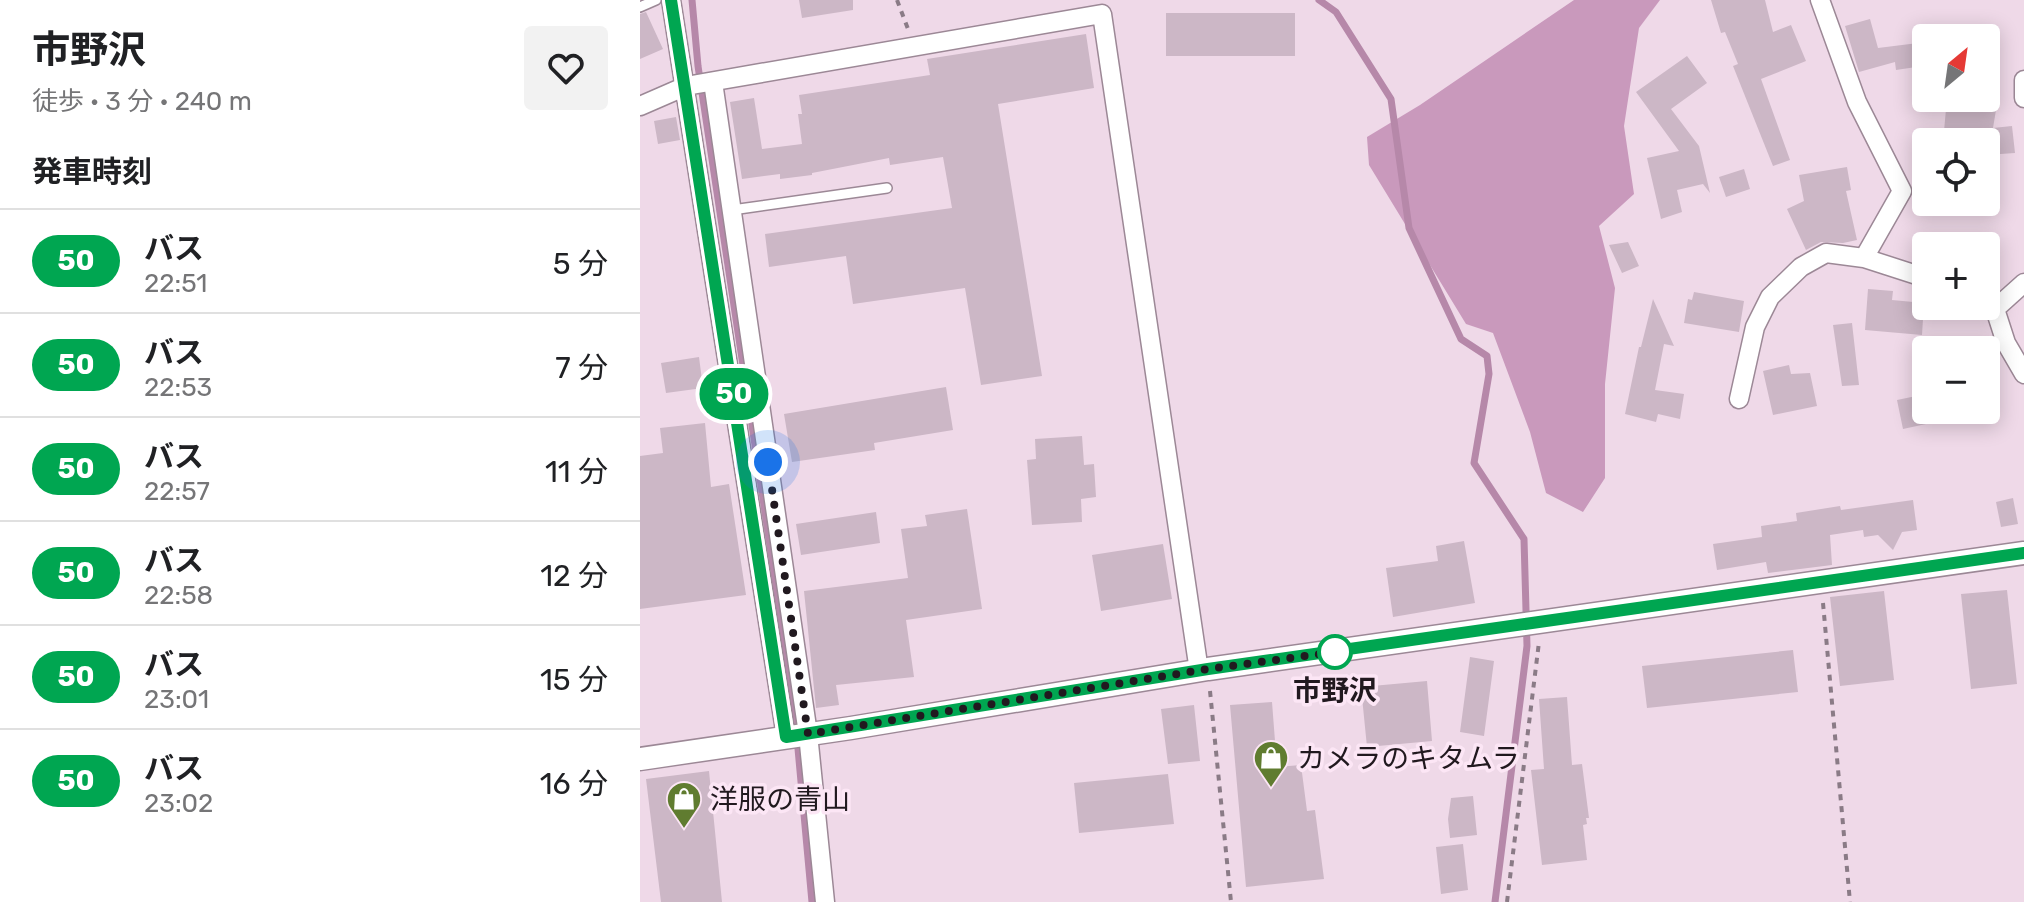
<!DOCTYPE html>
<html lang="ja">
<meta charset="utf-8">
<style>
:root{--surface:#fff;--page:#f2f2f2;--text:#202124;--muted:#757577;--line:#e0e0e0}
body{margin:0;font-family:Rubik,"Noto Sans JP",sans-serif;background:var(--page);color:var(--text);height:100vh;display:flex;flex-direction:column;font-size:30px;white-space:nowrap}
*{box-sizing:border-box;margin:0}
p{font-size:26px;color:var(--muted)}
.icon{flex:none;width:44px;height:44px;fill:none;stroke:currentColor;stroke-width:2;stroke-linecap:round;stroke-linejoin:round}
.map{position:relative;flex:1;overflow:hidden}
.side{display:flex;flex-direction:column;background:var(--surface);width:640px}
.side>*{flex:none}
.badge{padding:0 16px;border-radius:26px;font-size:28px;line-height:52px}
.needle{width:52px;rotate:29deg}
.buttons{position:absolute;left:1272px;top:24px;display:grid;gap:16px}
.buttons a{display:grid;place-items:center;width:88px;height:88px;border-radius:8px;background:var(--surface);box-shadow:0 4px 20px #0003;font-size:40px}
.you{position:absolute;width:40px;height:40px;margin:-20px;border:6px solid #fff;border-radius:50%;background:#1a73e8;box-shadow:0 0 0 12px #1a73e833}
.map>.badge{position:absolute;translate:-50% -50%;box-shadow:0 0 0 4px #fff}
h2{padding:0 32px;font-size:30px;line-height:72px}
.round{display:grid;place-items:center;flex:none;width:84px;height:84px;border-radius:8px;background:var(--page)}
.headline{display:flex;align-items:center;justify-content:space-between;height:136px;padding:0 32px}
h1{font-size:38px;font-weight:700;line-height:60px}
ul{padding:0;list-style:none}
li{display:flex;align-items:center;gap:24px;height:104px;padding:0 32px;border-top:2px solid var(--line)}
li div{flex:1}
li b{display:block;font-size:30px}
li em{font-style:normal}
li .badge{min-width:88px;font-weight:700;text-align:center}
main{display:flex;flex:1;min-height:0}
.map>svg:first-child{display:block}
.forest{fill:#c999bc}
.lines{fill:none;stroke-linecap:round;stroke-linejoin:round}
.stream{stroke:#b688a9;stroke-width:7}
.building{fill:#ccb7c6}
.service-casing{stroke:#9c8896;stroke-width:12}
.minor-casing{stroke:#9c8896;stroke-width:21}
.tertiary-casing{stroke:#9c8896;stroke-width:25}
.path{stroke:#8a7b86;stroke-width:4;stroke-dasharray:6 6;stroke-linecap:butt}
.service{stroke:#fff;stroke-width:9}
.minor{stroke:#fff;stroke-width:18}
.tertiary{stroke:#fff;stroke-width:22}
.line-casing{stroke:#fff;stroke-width:18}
.line{stroke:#00a651;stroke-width:12}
.walk{stroke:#21191f;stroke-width:8;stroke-dasharray:0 14.4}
.stop-dot{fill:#fff;stroke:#00a651;stroke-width:4}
.labels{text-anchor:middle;stroke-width:7;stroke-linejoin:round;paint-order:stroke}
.stop-label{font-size:28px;font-weight:bold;fill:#21191f;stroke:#fce6f5}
.poi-label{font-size:28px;fill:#21191f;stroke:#fce6f5;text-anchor:start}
</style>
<main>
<section class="side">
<div class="headline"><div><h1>市野沢</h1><p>徒歩 · 3 分 · 240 m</p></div><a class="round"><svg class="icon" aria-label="heart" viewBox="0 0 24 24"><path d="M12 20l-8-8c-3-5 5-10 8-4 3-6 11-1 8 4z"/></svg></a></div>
<h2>発車時刻</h2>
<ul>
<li><span class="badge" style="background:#00a651;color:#fff">50</span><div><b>バス</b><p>22:51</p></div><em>5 分</em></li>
<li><span class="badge" style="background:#00a651;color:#fff">50</span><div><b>バス</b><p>22:53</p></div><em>7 分</em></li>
<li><span class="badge" style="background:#00a651;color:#fff">50</span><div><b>バス</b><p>22:57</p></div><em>11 分</em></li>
<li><span class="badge" style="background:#00a651;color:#fff">50</span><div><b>バス</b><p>22:58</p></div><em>12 分</em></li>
<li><span class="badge" style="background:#00a651;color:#fff">50</span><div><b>バス</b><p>23:01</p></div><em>15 分</em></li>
<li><span class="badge" style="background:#00a651;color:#fff">50</span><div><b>バス</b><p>23:02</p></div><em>16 分</em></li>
</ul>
</section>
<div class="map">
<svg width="1384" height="902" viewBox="0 0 1384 902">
<rect width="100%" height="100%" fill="#efd9e8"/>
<path class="forest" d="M934 0H1020L999 28 984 126 994 194 959 226 975 288 965 384V478L943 512 906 493 890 432 853 333 826 324 729 165 727 137 780 105Z"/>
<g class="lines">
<path class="stream" d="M52 0 58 66 154 705 172 902
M679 0 696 12 751 99 769 228 821 339 847 356 849 374 834 463 884 539 887 646 855 902"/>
</g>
<path class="building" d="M159 0H213V10L162 18Z
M1071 0H1125L1133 32 1151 25 1166 61 1121 79 1150 160 1133 166 1093 66 1098 64 1085 32 1081 33Z
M6 12 23 49 0 59V14Z
M526 13H655V56H526Z
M1230 19 1238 48 1286 42V53L1275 56 1276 67 1256 70 1255 62 1219 72 1205 26Z
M446 34 454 88 358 104 402 376 341 385 325 288 213 304 206 256 129 267 125 234 312 208 303 157 250 165 249 158 172 173V175L140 179V174L102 179 90 102 114 98 122 149 162 144 158 114H162L159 95 290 75 287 59Z
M1047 56 1067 83 1031 109 1059 146 1070 193 1063 184 1037 190 1042 212 1021 219 1007 158 1039 151 996 92Z
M1307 98H1358L1353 128 1372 126 1375 153 1346 155V142H1303Z
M36 117 40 140 18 144 14 121Z
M1207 167 1211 190 1206 191 1217 240 1203 243 1181 242 1166 250 1147 209 1164 201 1159 175Z
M1104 169 1110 189 1086 197 1079 177Z
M988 242 999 266 982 273 969 245Z
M1228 289 1253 291 1252 300 1284 303 1282 335 1225 330Z
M1054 292 1104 301 1099 332 1044 323 1048 299 1052 300Z
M1013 299 1034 346 1024 344 1015 390 1044 394 1040 419 1018 414 1016 422 985 414 999 347H1001Z
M1212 323 1219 385 1202 386 1193 325Z
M59 357 63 388 26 393 21 363Z
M1149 365 1151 374 1170 373 1177 406 1133 415 1123 371Z
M306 387 313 430 234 443 235 450 152 462 144 414Z
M1286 394V424L1263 429 1257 400Z
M65 423 71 487 89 484 106 595 0 609V456L23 453 20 428Z
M442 436 444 465 454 464 456 497 441 499 442 522 392 525 387 460 396 459 395 439Z
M1373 498 1378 524 1361 527 1356 502Z
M1273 500 1277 530 1262 532 1253 550 1238 535 1224 537 1223 530 1190 535 1192 565 1128 573 1126 562 1077 570 1073 544 1122 537 1121 526 1157 521 1156 513 1200 506 1201 510Z
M327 509 342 609 266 620 274 677 196 685 199 705 176 708 164 591 268 578 261 529 287 526 285 515Z
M236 512 240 543 161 555 156 524Z
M824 541 835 603 753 617 746 568 798 561 796 546Z
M523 544 532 599 461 611 452 555Z
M1367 590 1377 684 1331 689 1321 594Z
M1244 591 1254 680 1200 686 1190 597Z
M1153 650 1158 692 1007 708 1002 666Z
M830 657 854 661 844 736 820 732Z
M787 681 792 741 727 747 721 687Z
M927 697 932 765 942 764 949 818H946L947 824 943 825 947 860 902 865 891 770 904 769 899 699Z
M632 702 637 767 661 765 667 811 675 810 684 879 606 887 590 705Z
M554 705 560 761 528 764 521 709Z
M69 771 82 902H21L6 779Z
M528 774 534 824 439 833 434 783Z
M833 796 837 835 810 838 808 819 811 798Z
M823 844 828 890 801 894 796 847Z"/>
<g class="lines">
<defs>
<path id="service" d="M0 7 16 0
M92 210 247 188"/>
<path id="minor" d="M31 0 146 737
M1180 0 1217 102 1262 191 1224 258
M1384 80V98
M73 82 168 734 185 902
M0 106 46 86 462 14 559 671
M1346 303 1355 309 1366 343 1384 374
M1355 309 1384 283
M1099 399 1115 327 1130 297 1161 267 1186 253 1224 258 1286 278"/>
<path id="tertiary" d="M0 759 211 728 568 669 1384 553"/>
</defs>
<use href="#service" class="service-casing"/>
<use href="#minor" class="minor-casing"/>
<use href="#tertiary" class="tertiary-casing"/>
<path class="path" d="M257 0 268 29
M1183 603 1210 902
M570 691 591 902
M867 902 899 642"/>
<use href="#service" class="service"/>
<use href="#minor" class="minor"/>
<use href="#tertiary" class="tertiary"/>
</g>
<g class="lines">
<defs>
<path id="line" d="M31 0 146 737 568 669 1384 553"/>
</defs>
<use href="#line" class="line-casing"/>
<use href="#line" class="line"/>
<path class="walk" d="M128 462 168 734 568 669 695 652"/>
</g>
<defs>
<symbol id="shop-pin" viewBox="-11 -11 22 30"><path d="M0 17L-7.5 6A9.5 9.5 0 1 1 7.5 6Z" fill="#607c30" stroke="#fce6f5"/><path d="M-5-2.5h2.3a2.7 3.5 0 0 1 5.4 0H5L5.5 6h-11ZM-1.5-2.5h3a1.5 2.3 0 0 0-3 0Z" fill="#fff"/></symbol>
</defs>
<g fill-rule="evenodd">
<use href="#shop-pin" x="611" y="738" width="40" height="54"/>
<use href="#shop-pin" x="24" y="779" width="40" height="54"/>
</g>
<circle class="stop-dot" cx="695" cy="652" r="16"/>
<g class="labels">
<g class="stop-label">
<text x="695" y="700">市野沢</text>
</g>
<g class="poi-label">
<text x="657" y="768">カメラのキタムラ</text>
<text x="70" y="809">洋服の青山</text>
</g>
</g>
</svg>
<div class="buttons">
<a><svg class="needle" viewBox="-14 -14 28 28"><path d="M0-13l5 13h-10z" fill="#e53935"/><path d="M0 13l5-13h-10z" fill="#757577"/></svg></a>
<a><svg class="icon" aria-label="locate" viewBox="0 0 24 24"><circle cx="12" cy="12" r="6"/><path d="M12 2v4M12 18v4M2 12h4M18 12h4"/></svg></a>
<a>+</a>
<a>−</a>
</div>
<div class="you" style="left:128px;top:462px"></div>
<b class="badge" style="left:94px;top:394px;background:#00a651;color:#fff">50</b>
</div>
</main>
